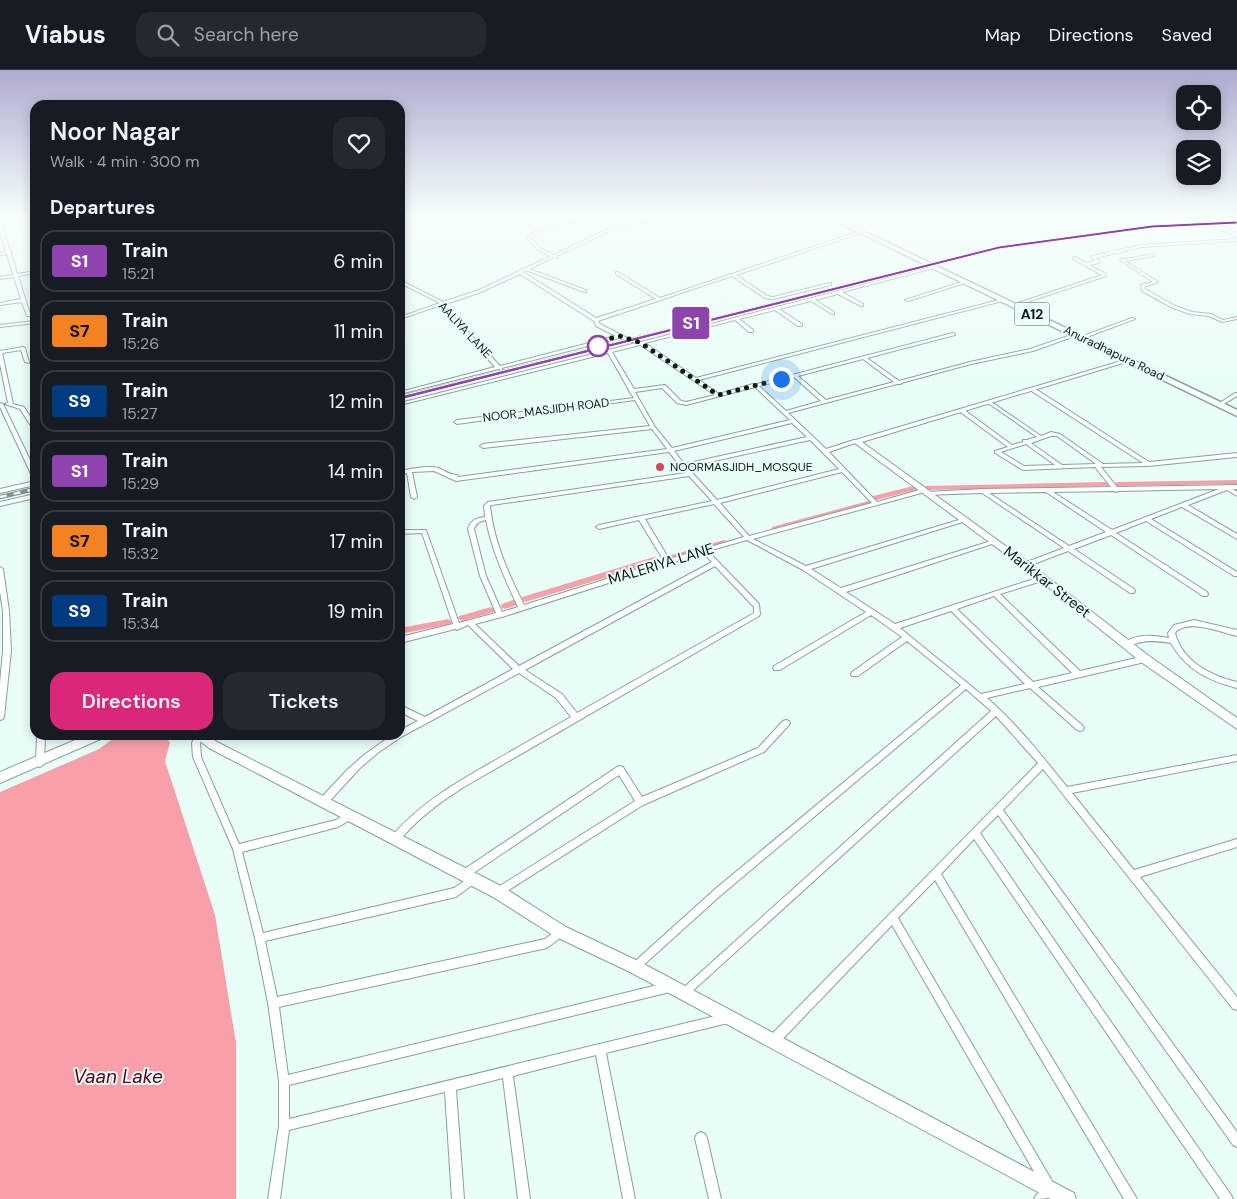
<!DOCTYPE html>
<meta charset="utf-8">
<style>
:root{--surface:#171b24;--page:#242831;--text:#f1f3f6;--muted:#9ea1a6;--line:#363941;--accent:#db2777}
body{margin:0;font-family:"DM Sans",sans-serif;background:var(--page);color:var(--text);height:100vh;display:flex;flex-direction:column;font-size:19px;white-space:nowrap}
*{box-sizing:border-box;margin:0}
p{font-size:16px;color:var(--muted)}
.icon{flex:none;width:28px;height:28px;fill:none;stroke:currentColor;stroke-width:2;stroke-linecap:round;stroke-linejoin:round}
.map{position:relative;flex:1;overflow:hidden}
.side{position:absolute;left:30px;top:30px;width:375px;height:640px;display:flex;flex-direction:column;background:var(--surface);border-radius:15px;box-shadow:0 2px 12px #0003}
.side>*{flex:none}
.badge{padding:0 10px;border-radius:4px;font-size:18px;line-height:32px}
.buttons{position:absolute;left:1176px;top:15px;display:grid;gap:10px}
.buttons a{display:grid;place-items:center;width:45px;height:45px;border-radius:10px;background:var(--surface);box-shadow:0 2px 12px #0003;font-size:25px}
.you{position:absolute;width:25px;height:25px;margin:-12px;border:4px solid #fff;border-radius:50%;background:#1a73e8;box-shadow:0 0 0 8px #1a73e833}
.map>.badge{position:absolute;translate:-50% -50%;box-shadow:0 0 0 2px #fff}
h2{padding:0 20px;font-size:19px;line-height:45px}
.round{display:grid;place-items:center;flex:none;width:52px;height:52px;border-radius:15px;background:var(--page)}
.headline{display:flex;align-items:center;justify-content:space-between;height:85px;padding:0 20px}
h1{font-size:24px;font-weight:600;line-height:38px}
.primary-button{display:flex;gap:10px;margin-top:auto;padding:10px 20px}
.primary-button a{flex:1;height:58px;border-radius:15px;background:var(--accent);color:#fff;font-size:20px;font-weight:600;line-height:58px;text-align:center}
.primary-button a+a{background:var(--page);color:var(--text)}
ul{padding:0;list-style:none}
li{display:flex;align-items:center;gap:15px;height:62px;margin:0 10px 8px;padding:0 10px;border:2px solid var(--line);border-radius:15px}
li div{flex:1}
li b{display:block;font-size:19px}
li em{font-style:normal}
li .badge{min-width:55px;font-weight:700;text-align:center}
header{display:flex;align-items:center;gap:30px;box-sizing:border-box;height:70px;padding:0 25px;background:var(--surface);border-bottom:1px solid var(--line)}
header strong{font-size:24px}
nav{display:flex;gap:28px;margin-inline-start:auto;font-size:18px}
.search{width:350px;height:45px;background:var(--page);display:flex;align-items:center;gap:12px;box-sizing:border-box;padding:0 18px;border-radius:15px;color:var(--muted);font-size:19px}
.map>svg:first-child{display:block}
.water{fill:#f8a0aa}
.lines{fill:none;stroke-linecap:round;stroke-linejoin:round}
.canal{fill:#f8a0aa;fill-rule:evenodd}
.street-casing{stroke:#82a399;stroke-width:2}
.secondary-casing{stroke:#82a399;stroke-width:2}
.highway-casing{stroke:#82a399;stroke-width:3}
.street{fill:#fff;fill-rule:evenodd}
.secondary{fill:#fff;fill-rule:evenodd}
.highway{fill:#fff;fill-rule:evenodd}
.rail-far2-casing{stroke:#7f908b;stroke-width:2.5}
.rail-far1-casing{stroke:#7f908b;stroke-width:3}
.rail-casing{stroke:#7f908b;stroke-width:4.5}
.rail-far2{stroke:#eafef8;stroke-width:1;stroke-dasharray:4.5;stroke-linecap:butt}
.rail-far1{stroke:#eafef8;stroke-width:2;stroke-dasharray:5.5;stroke-linecap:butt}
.rail{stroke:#eafef8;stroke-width:2.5;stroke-dasharray:7;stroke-linecap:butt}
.line{fill:#8e44ad;stroke:#fff}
.walk{stroke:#0c1915;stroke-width:5;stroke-dasharray:0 9}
.stop-dot{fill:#fff;stroke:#8e44ad;stroke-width:2.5}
.poi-dot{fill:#d54562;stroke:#eafef8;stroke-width:2}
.labels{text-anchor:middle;stroke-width:4;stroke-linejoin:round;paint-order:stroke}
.far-street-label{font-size:12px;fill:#0c1915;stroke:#eafef8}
.far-poi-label{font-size:12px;fill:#0c1915;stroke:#eafef8;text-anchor:start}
.shield{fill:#eafef8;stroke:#4f5e59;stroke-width:1}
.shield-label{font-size:14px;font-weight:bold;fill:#0c1915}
.street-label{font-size:15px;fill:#0c1915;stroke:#eafef8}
.near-water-label{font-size:19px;font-style:italic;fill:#51031a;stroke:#eafef8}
</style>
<header>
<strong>Viabus</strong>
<div class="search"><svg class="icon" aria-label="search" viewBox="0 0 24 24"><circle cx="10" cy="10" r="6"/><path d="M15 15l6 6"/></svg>Search here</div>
<nav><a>Map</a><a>Directions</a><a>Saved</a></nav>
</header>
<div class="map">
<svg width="1237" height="1129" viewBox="0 0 1237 1129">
<rect width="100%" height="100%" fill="#eafef8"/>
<path class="water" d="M118 665H166L170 673 165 691 215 845 236 973V1129H0V722L99 679Z"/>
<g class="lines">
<path class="canal" d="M1237 410V414L1117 416 1113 414 1117 412Z
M1105 412H1108V416L926 420 922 418 926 416Z
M913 416 917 418 916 420 876 430 872 428 873 426Z
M868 431H871V435L775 462 771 459 772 457Z
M724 470 727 471 728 473 727 475 671 491 667 488 668 486Z
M654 487 662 489 663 491 662 493H654L525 532 521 529 522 527Z
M513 530 516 531 517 533 516 535 505 539 502 538 501 536 502 534Z
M491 537 495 540 494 542 462 551 458 548 459 546Z
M448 549 452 552 451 554 400 564V558Z"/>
<defs>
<path id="street" d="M407 146H412L400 149V147Z
M588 146H592L547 159 530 167 540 178 554 185 608 159 663 146H668L610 161 557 186V188L554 187 529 199 586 220V222H584L526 200 523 202 596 248 656 229 616 204V202H618L660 228 860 161 863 162 736 205 767 226 773 227 830 213H831V215L773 229 765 228 732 206 598 251 600 254 627 268 641 272 935 196 938 197 842 222 863 234V236H861L838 224 815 230 834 242V244H832L811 231 779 239 802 254V256H798L775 240 739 249 753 260V262H749L735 250 645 273 696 308 1003 229 1006 230 699 310 719 324 753 314H757L953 263 955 264V265L867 288 899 311 970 292 1030 279 1074 264 1078 265 1033 281 971 294 901 313V314H897L788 343 826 379 854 370H858V372L829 382 877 432 923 419 926 421 925 422 753 469 806 496 962 449H966L967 450 966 451 811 499 841 518 991 471H995L996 472 995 473 846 522 895 554 1043 506H1045L1046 508 1045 510 1000 524 1080 601 1145 586 1148 587 1149 589 1148 591 1145 592 1038 617 1083 656 1084 658 1083 660 1080 661 1077 660 1030 618 987 628C1017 654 1042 686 1067 717L1237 685V691L1072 723 1134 800 1237 769V777L1140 807 1237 927V940L1233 939 1043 699 1003 740 1237 1062V1077L1233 1075 998 745 980 763 1231 1125 1233 1129H1220L974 769 941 804 1137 1129H1124L935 810 898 848 1055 1116 1057 1120C1052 1129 1044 1129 1034 1129L1036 1125 1044 1119 892 855 777 975 773 976 769 975 768 971 769 967 1038 693 996 646 687 926 684 928 681 926 679 923 681 920 991 641 966 619 720 826 638 900 635 902 632 900 630 897 632 894 714 820 961 615 907 571 858 606H852L851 604 852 602 902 567 871 545 780 600H774L773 598 774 596 866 542 803 500 747 470 708 481 759 534 760 544 759 546 464 717C439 733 417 749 398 772L395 773 392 772 391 769 392 766C420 733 457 712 494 691 520 676 546 661 571 647L556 628 519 603 401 667 379 682 360 698 326 735 323 736 320 735 319 732 320 729 346 701 364 685 392 665H400V660L418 651 400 642V635L425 647 513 599 468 555 457 560 455 559 400 573V567L453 554 422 463 400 464V460H426L459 553 496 543 480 506 468 459C470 450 477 448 485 447L484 436 488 432 686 403 669 382 456 411 434 401 412 402 417 427 414 429 411 427 407 403 400 405V401C409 399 429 395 438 398 445 401 450 405 457 405L458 407 667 379 652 359 483 378 480 376 483 374 650 356 635 330 457 354 454 352 457 350 634 328 629 321V320L608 283 400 335V333L636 273 619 268 502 298V300L498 299 400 324V322L495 297 442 238 441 235 400 249V247L440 233 400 213V210L443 232 479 220 551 186 538 180 527 168V166L545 157ZM520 204 594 251 596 256 616 266 500 296 445 237 446 234 481 222ZM640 275 715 325 686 332 681 331 665 315 634 319 612 282ZM863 289 894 312 826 330 798 306ZM794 307 821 331 786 341 759 316ZM755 317 790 350 672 378 655 357 635 322 662 318 677 333 686 335ZM792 353 807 367 684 394 674 381ZM810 370 839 399 717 430 687 397ZM842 402 872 433 749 466 720 433ZM689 406 712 431 599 455 596 457 599 459 639 450 664 491 524 535C508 503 494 472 490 436L492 435ZM714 434 744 467 669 489 645 449ZM486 450C492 481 505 509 518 537L502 542 486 506 474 459C476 453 480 451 486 450ZM703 483 712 492 519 596 475 554 502 547ZM715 496 754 537V543L577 643 562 624 525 600ZM994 526 1072 603 1033 612 957 539ZM951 541 1025 614 981 624 900 558Z
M744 146H748L756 152 753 153Z
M0 154 2 155 10 181 12 182 11 183 17 204 35 201V203L18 206 30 244H35V246H27L22 232 0 235V233L21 229 14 207 0 209V207L13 205 7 184 0 185V183L6 182 0 161Z
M1237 169V171L1141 177 1096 188 1099 191V193L1089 195 1106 204V206L1015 236 1012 235 1102 205 1073 189V187H1075L1086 193 1095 191 1091 187 1092 186 1141 175Z
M1153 184 1155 185 1154 186 1125 191 1158 212 1144 217 1145 219 1175 236 1192 242 1211 244 1223 250 1237 247V249L1222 252 1209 246 1190 244 1173 238 1142 221 1141 215 1153 212 1120 190Z
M965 211 968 212 908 231 905 230Z
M1132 248 1135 249 1084 268 1080 267Z
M35 251V253L0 257V255Z
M23 277 25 278 29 292V293L25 292 21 280 2 283 13 334 24 337 35 354V360L33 359 20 339 5 334 8 333 0 294V281Z
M1030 318H1034L1149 392 1237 383V387L1148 396 1101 397 1117 417 1237 415V419H1233L1237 422V426L1227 420 1188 435 1237 464V469L1182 437 1151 449 1237 502V506H1234L1146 451 1116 463 1207 522 1208 524 1207 526H1203L1111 465 1074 479 1134 519 1135 521 1134 523H1130L1068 481 1026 497 1023 495 1024 493 1064 478 982 423 925 425 924 424 927 422 983 419 1111 417 1095 397 1023 400 995 383V381L1008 377 959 341V339H963L1012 375 1023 372V370H1027L1037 367 988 333V332L990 331 1041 366 1051 362 1060 364 1103 394 1143 393 1030 320ZM1051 366H1057L1096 394 1062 395 1031 373ZM1026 374 1055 395 1024 396 1001 382ZM1219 419 1112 460 1053 422 1114 421 1116 422 1118 421ZM1046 422 1106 462 1069 476 989 423Z
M1235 323H1237V326L1222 335 1218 334Z
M0 333 3 334 35 400V408L32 406 0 337Z
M35 411V415L0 423V419Z
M35 424V428L0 436V432Z
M0 497 3 499 9 541 11 581 4 647 3 649 0 650V613L3 581V541L0 522Z
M1194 550 1237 560V566C1220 562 1187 548 1175 563 1182 591 1211 606 1237 612V618C1209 611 1185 599 1171 573 1152 570 1144 570 1126 577L1124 576 1123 574C1134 563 1154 565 1169 568L1168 563 1174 555Z
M786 650 789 651 790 653 789 655 764 682 643 735 501 825 498 827 495 825 493 822 495 819 635 731 619 705 466 808 463 809 460 808 459 805 460 802 617 697 620 696 623 697 642 727 758 678 783 651Z
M37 665H45L44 693 43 695 40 697 37 695 36 693Z
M196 665H204L200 673 201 687 239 774 336 750 349 742 352 743 353 746 352 749 338 757 242 782 263 863 454 818 472 806 475 807 476 810 475 813 456 827 265 871 277 927 545 869 561 857 564 859 566 862 564 865 547 878 279 937 288 1005 670 912 673 914 675 917 673 920 670 922 289 1015V1049L728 943 732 944 733 948 732 952 728 953 606 983 635 1129H623L596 985 513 1006 530 1129H518L503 1008 456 1020 464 1129H452L445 1022 289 1060 280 1129H268L279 1056V1011L268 933 255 868 233 779 193 687 192 673Z
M701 1062 705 1064 707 1068 721 1129H709L695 1068 697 1064Z"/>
<path id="secondary" d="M1128 289 1133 290 862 372 1029 493 1149 586 1237 648V659L1141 592 1023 497 852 371Z
M87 665H105L103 668 0 713V702Z
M194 665H208L217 672 503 817 566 857 640 892 1074 1123 1076 1129H1051L630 902 556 867 493 827 209 678 196 668Z"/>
<path id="highway" d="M825 146H832L1237 340V346Z
M1191 146H1198L1237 163V167Z"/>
</defs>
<use href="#street" class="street-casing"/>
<use href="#secondary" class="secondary-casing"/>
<use href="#highway" class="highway-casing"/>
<use href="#street" class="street"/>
<use href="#secondary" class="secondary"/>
<use href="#highway" class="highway"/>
<defs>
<path id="rail-far2" d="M671 259 999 177 1152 156 1237 153"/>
<path id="rail-far1" d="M400 327 676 258"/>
<path id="rail" d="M0 427 35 419"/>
</defs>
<use href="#rail-far2" class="rail-far2-casing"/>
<use href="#rail-far1" class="rail-far1-casing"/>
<use href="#rail" class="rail-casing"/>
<use href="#rail-far2" class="rail-far2"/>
<use href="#rail-far1" class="rail-far1"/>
<use href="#rail" class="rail"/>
</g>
<linearGradient id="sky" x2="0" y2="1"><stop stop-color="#aeaccf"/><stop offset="0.48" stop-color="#f6fffc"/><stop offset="1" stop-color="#f6fffc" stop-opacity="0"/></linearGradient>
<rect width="1237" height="304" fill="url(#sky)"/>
<path class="line" d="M1237 151V154L1152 158 999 179 400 330 397 327 999 176 1152 155Z"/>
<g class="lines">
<path class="walk" d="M598 276 592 273 620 266 641 273 718 325 781 309"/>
</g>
<circle class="stop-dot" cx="598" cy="276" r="10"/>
<circle class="poi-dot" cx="660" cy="397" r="5"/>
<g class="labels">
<g class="far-street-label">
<text transform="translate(465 260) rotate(47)" y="4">AALIYA LANE</text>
<text transform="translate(1114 283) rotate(26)" y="4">Anuradhapura Road</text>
<text transform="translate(546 340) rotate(-7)" y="4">NOOR_MASJIDH ROAD</text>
</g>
<g class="far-poi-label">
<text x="670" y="401">NOORMASJIDH_MOSQUE</text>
</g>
<rect class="shield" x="1014.5" y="232.5" width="35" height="23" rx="4"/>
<g class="shield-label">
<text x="1032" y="249">A12</text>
</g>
<g class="street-label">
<text transform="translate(661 494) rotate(-17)" y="5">MALERIYA LANE</text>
<text transform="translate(1047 512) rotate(38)" y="5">Marikkar Street</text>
</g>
<g class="near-water-label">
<text x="118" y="1013">Vaan Lake</text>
</g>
</g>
</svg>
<div class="buttons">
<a><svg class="icon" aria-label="locate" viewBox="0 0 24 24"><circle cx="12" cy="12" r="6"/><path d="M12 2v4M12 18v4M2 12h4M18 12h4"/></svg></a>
<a><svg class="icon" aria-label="layers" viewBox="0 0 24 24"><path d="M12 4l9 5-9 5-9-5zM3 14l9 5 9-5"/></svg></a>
</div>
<div class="you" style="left:781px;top:309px"></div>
<b class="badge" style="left:691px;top:253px;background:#8e44ad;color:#fff">S1</b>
<section class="side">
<div class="headline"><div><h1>Noor Nagar</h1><p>Walk · 4 min · 300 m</p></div><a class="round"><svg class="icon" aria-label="heart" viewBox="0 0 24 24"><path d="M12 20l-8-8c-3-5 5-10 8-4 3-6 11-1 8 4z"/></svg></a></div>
<h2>Departures</h2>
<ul>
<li><span class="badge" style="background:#8e44ad;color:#fff">S1</span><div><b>Train</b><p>15:21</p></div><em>6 min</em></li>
<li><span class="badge" style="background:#f58220;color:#111">S7</span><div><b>Train</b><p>15:26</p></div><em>11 min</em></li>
<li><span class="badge" style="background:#003b80;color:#fff">S9</span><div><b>Train</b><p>15:27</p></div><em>12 min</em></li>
<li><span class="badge" style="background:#8e44ad;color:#fff">S1</span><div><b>Train</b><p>15:29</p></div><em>14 min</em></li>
<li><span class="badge" style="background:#f58220;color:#111">S7</span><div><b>Train</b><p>15:32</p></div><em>17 min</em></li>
<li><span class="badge" style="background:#003b80;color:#fff">S9</span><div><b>Train</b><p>15:34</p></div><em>19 min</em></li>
</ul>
<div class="primary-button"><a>Directions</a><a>Tickets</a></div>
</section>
</div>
